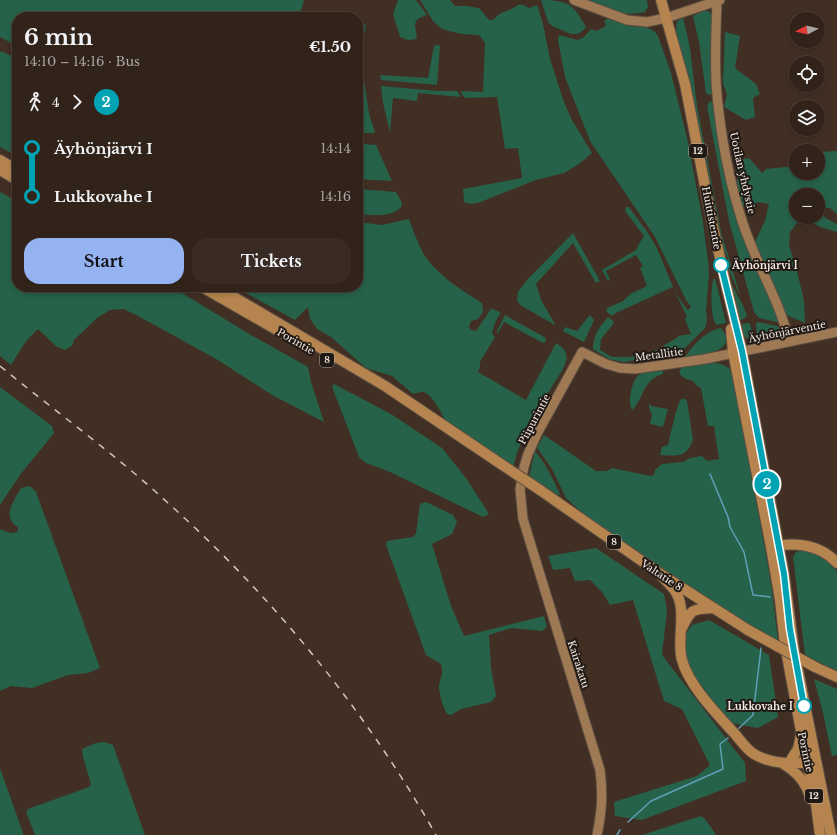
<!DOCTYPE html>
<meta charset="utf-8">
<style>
:root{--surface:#31231a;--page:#392b23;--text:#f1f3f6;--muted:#a8a4a2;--line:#4c4039;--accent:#95b2f1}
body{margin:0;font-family:"Libre Baskerville",serif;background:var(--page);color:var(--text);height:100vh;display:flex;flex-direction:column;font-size:15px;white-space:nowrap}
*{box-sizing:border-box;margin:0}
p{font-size:13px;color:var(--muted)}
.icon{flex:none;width:22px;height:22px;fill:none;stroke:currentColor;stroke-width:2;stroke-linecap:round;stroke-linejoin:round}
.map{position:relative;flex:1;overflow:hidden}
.details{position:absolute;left:12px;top:12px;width:351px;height:280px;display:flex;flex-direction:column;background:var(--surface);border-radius:16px;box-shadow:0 2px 6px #0003,0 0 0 1px var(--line)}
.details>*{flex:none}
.badge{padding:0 8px;border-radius:13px;font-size:14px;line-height:26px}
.needle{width:26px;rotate:263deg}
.buttons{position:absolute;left:789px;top:12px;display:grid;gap:8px}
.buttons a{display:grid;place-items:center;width:36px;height:36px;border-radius:50%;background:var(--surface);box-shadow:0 2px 6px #0003,0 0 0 1px var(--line);font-size:20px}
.map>.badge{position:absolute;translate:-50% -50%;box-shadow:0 0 0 2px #fff}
.legs{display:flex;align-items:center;gap:6px;height:44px;padding:0 12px;font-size:13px}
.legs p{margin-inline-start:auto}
.headline{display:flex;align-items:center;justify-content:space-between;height:68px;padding:0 12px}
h1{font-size:22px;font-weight:700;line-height:30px}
.cta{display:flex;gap:8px;margin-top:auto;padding:8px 12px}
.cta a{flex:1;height:46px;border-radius:16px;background:var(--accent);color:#111;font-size:16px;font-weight:700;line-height:46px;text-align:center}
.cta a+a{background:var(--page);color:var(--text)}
ul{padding:0 12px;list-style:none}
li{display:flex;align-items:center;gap:14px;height:48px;font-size:15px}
li i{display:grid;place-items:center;width:6px;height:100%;margin:0 5px;background:currentColor}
li i::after{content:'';width:10px;height:10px;margin:-5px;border:3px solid;border-radius:50%;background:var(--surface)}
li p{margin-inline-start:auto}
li:first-child i{background:linear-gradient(#0000 50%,currentColor 0)}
li:last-child i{background:linear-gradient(currentColor 50%,#0000 0)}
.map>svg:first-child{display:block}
.green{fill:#266249;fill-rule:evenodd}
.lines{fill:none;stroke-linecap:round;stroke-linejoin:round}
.stream{stroke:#5f9fb7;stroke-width:1.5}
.major-casing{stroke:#5c4e43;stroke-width:11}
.highway-casing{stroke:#5c4e43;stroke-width:12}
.major{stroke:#9e7953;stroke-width:9}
.highway{stroke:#b6854f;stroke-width:10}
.rail{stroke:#d4c7bf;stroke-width:1.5;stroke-dasharray:7 7;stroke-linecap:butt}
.highway-bridge-casing{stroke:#5c4e43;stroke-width:12;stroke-linecap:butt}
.highway-bridge{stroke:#b6854f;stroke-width:10}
.line-1-casing{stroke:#fff;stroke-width:9}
.line-1{stroke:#00a3b4;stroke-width:6}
.stop-1-dot{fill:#fff;stroke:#00a3b4;stroke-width:2}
.labels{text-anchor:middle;stroke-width:4;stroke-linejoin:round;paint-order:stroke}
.shield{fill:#211914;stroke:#b5aba4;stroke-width:1}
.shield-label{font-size:9px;font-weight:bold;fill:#f4e9e1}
.street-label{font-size:10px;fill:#f4e9e1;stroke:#211914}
.stop-label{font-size:10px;font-weight:bold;fill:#f4e9e1;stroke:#211914;text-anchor:start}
</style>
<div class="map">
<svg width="837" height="835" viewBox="0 0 837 835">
<rect width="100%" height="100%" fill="#412f23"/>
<path class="green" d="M0 0H304L299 17H17V46L0 37Z
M398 0H416L427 15C410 20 416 26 417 39L408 40 400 37 393 14Z
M420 0H450L455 6H467L479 8 489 20C495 21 495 17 500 14 503 12 505 12 509 10 519 6 517 1 529 8L537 5 543 24 550 59 564 102 572 120 592 153 579 164 564 173 536 180 478 203 470 204 464 202 463 189 522 178 518 148 505 149 497 97 465 98 461 93 462 91 483 92 485 43 479 35 461 34 442 29 433 21Z
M541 0C558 0 571 1 580 17 582 21 585 24 586 28L578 34H571L552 26 548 22Z
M587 0H647L648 7 645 12C626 17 604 10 587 0Z
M703 11H708L713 15V94L709 95 706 93 699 42 693 16Z
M683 17 690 48 697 106 721 232 740 295 739 294 729 270 728 259 718 236 686 71 676 31 677 22Z
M608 18 630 26 646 27 654 31 658 36 671 73 687 138 703 222 708 261 709 274 706 310 707 320 705 328 676 357H674L663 346 678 337V336L691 334 685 319 687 317 673 287 616 313 612 316 606 311 607 308 623 301 632 293 647 286 640 268 643 266 636 255 606 271 610 280 608 281 602 270 636 250 640 242 644 236 625 211 626 207H629C637 219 647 230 654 243 666 264 671 292 688 310L691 307 686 300 655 237 590 141 565 77 558 40 559 35 577 40 583 38 591 29 596 31 606 26 604 21Z
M358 24 366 25 361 53 358 54Z
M725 32 740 36 735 68 756 84 760 94 753 98 755 117 746 120 724 107 727 94 723 84Z
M438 45 440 46 437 85 381 80 380 75 428 78 434 46Z
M1 51 17 59V156L0 147V53Z
M358 76 362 77 364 79 369 114 375 132 374 133H364L360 120H358Z
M381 86 437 91H457L461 97 418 93 417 101 393 98 390 132 383 103Z
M712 101 714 103 747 245 780 321 777 322 759 318 754 312 729 221 707 106 709 102Z
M362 144 376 145 392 181 358 179V146Z
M837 151V214L830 208H821L825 218 837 224V232L820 227 809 221 797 223 790 232 789 245 797 271 804 301 805 323 786 315 754 244 765 221 769 204 757 202 750 212 741 204 736 186 740 170 738 164 743 159 749 158 762 173 766 169 796 166V173H818V152ZM796 195H818V217H796Z
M358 189 396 192 401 201 402 206C393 218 372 215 358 214Z
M0 192 17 201V287H172L246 332 308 367 311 382 324 422 272 395 218 360 140 317 124 309 110 310 97 318 74 340 72 346 65 350 57 347 38 329 26 341 11 365 0 356Z
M409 219C413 230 417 241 422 251 435 274 460 289 482 303L483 312 478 319 471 321 469 327 471 330 476 331 491 309H493L501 313C496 318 494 326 492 333L495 337 480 362V367L478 372 526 400 556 343C568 351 569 356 563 369 544 400 521 432 513 468L445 420C441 412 432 394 423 392 420 392 416 393 413 394L392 376 366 368 331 337 317 329 310 319 308 307 295 320 235 287H358V222L382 225Z
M573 233 600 281 596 283 573 243 536 284 541 300 555 324V325L520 305 517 300 518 292 527 280Z
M728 277C734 290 742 301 747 315L744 319 737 320Z
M715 278 726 323 716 325C710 315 711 292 713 280Z
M505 315 546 338 545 342 543 343 504 322 497 334V331Z
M590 315 594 320 584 342 563 331 565 327 577 331Z
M608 317 612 320 614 323 601 339 600 350 612 357H630L657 350 659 353 658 356 624 362 609 359 593 349C593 336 599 327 608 317Z
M758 322 777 326 779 328V334L776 336 759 338 757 334 756 323Z
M748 323 750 324 754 339C744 339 742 334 738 325Z
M721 328C723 332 727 334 726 340 726 352 700 355 690 358L685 357C693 345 707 330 721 328Z
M716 363 721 364 729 368 733 379 767 560 772 591 778 641 714 604 643 558 587 517 566 498 552 469 537 448 544 435 596 471H607L612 468 651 476 654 475 655 470 662 464 683 462 690 458 702 456 707 461 719 459 714 426H708L701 388 697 386 693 381C685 379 672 374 685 365Z
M659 371H663V374C660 375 657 376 654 378 643 385 641 403 632 410 627 403 632 378 640 374 645 371 654 371 659 371Z
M334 384 391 414 442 448 466 478 489 514 483 517 390 472 366 463 359 457 332 387Z
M0 387 52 426 54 433 20 475 0 505Z
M682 399H685L687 401 693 440C686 458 677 456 660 455L662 447 668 445 675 415 680 400Z
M649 403 651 406 668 409 663 427 650 424 652 415 649 408Z
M535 451C546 464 553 479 560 494L559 495 553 493 529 477Z
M30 486 36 492 100 668 88 673 68 675 32 688 11 686 0 691V529C7 532 12 535 18 531V527C1 517 14 501 21 488Z
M426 502 453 515 457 522 452 534 432 544 451 606 464 636 544 616 547 627 542 631 512 628 489 635 491 668 496 696 491 702 461 709 451 715 447 714C443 706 439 695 439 686 440 676 444 676 441 664L426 655 386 545 387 541 413 537 416 533 420 504Z
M596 548 664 594 667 610 662 655 745 763 746 781 642 820 615 816 614 802 697 776 710 765 682 709 664 701 633 600 610 605 602 592 590 580 575 581 570 568 553 570 548 556Z
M804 550C819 552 828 561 837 571V671L805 655 793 557 796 552Z
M709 620 769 655 778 717 758 728 731 723 720 712 690 670 685 658 684 636 692 625Z
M814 679 837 689V755L832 756 823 713Z
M104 742 113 745 145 835H35L26 812 28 809 89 787 91 784 83 757 82 749 96 743Z
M0 768 23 833V835H0Z
M701 816 706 820 716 835H642Z"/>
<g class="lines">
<path class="stream" d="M710 474 728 517 730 527 744 552 753 595 770 597
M737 730 753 715 761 648
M628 822 651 801 723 769 720 744 728 738
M617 835 620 830"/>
<defs>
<path id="major" d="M574 0 627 20 647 22 666 18 720 0
M717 1C716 32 714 64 717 95 721 135 728 176 740 214 752 258 779 297 789 341
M597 835C602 811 603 794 600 770L523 519 520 489 524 467 528 454 538 432 582 352 606 364 620 368 635 369 705 359 837 332"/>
<path id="highway" d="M661 0 685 84 712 222 726 285 742 351 784 574 794 650 831 835
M0 160 17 170
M0 170 17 180
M202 287 284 334
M217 287 385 386 495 460
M731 329 733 352 771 547 780 600 785 645 807 763 814 789 820 835
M540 490 659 573 748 630
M773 546C797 542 820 544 837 563
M659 573C664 579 671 585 675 591 688 609 676 640 682 660 689 686 717 714 735 734 741 741 746 749 754 754 770 764 795 765 813 761
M682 628C691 610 691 609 712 608
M815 667 837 677
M792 758 798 749 801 735
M782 763C797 772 806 782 811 799"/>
</defs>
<use href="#major" class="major-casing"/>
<use href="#highway" class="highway-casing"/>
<use href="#major" class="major"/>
<use href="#highway" class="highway"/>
<path class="rail" d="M0 366C56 412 115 454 168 503 274 598 366 711 436 835"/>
<defs>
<path id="highway-bridge" d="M495 460 540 490
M748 630 815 667"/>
</defs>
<use href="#highway-bridge" class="highway-bridge-casing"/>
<use href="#highway-bridge" class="highway-bridge"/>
</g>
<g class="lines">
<defs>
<path id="line-1" d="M721 265 742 351 784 574 790 629 804 706"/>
</defs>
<use href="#line-1" class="line-1-casing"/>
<use href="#line-1" class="line-1"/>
</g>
<g class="stop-1-dot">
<circle cx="721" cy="265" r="7"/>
<circle cx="804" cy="706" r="7"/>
</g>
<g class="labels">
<g class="shield">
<rect x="689" y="144" width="18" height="14" rx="3"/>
<rect x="320" y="353" width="14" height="14" rx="3"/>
<rect x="607" y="535" width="14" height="14" rx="3"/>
<rect x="805" y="789" width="18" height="14" rx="3"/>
</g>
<g class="shield-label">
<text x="698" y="154">12</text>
<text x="327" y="363">8</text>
<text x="614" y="545">8</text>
<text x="814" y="799">12</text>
</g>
<g class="street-label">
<text transform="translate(743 173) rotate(77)" y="4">Uotilan yhdystie</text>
<text transform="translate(712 218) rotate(79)" y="4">Huittistentie</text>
<text transform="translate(787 331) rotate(-11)" y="4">Äyhönjärventie</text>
<text transform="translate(296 341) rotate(30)" y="4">Porintie</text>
<text transform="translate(659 354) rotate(-8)" y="4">Metallitie</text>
<text transform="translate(534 419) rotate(-62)" y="4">Piipurintie</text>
<text transform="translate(662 575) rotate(34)" y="4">Valtatie 8</text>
<text transform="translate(579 664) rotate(72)" y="4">Kairakatu</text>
<text transform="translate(806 752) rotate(78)" y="4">Porintie</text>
</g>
<g class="stop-label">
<text x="732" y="269">Äyhönjärvi I</text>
<text x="793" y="710" text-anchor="end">Lukkovahe I</text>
</g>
</g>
</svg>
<div class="buttons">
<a><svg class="needle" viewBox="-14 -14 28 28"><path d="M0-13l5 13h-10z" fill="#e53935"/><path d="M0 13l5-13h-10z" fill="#a8a4a2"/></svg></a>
<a><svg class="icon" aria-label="locate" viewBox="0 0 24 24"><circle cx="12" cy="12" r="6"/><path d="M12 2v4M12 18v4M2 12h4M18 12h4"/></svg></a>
<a><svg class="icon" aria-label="layers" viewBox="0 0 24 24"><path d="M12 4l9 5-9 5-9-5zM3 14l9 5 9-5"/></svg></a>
<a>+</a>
<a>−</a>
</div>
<b class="badge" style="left:767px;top:484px;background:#00a3b4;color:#fff">2</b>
<section class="details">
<div class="headline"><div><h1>6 min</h1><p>14:10 – 14:16 · Bus</p></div><b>€1.50</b></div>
<div class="legs"><svg class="icon" aria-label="walk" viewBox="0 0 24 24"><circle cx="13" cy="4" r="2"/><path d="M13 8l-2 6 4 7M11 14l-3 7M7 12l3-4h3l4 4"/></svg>4<svg class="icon" aria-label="forward" viewBox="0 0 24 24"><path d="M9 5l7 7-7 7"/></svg><b class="badge" style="background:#00a3b4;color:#fff">2</b></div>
<ul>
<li><i style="color:#00a3b4"></i><b>Äyhönjärvi I</b><p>14:14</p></li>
<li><i style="color:#00a3b4"></i><b>Lukkovahe I</b><p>14:16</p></li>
</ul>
<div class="cta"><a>Start</a><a>Tickets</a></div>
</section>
</div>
